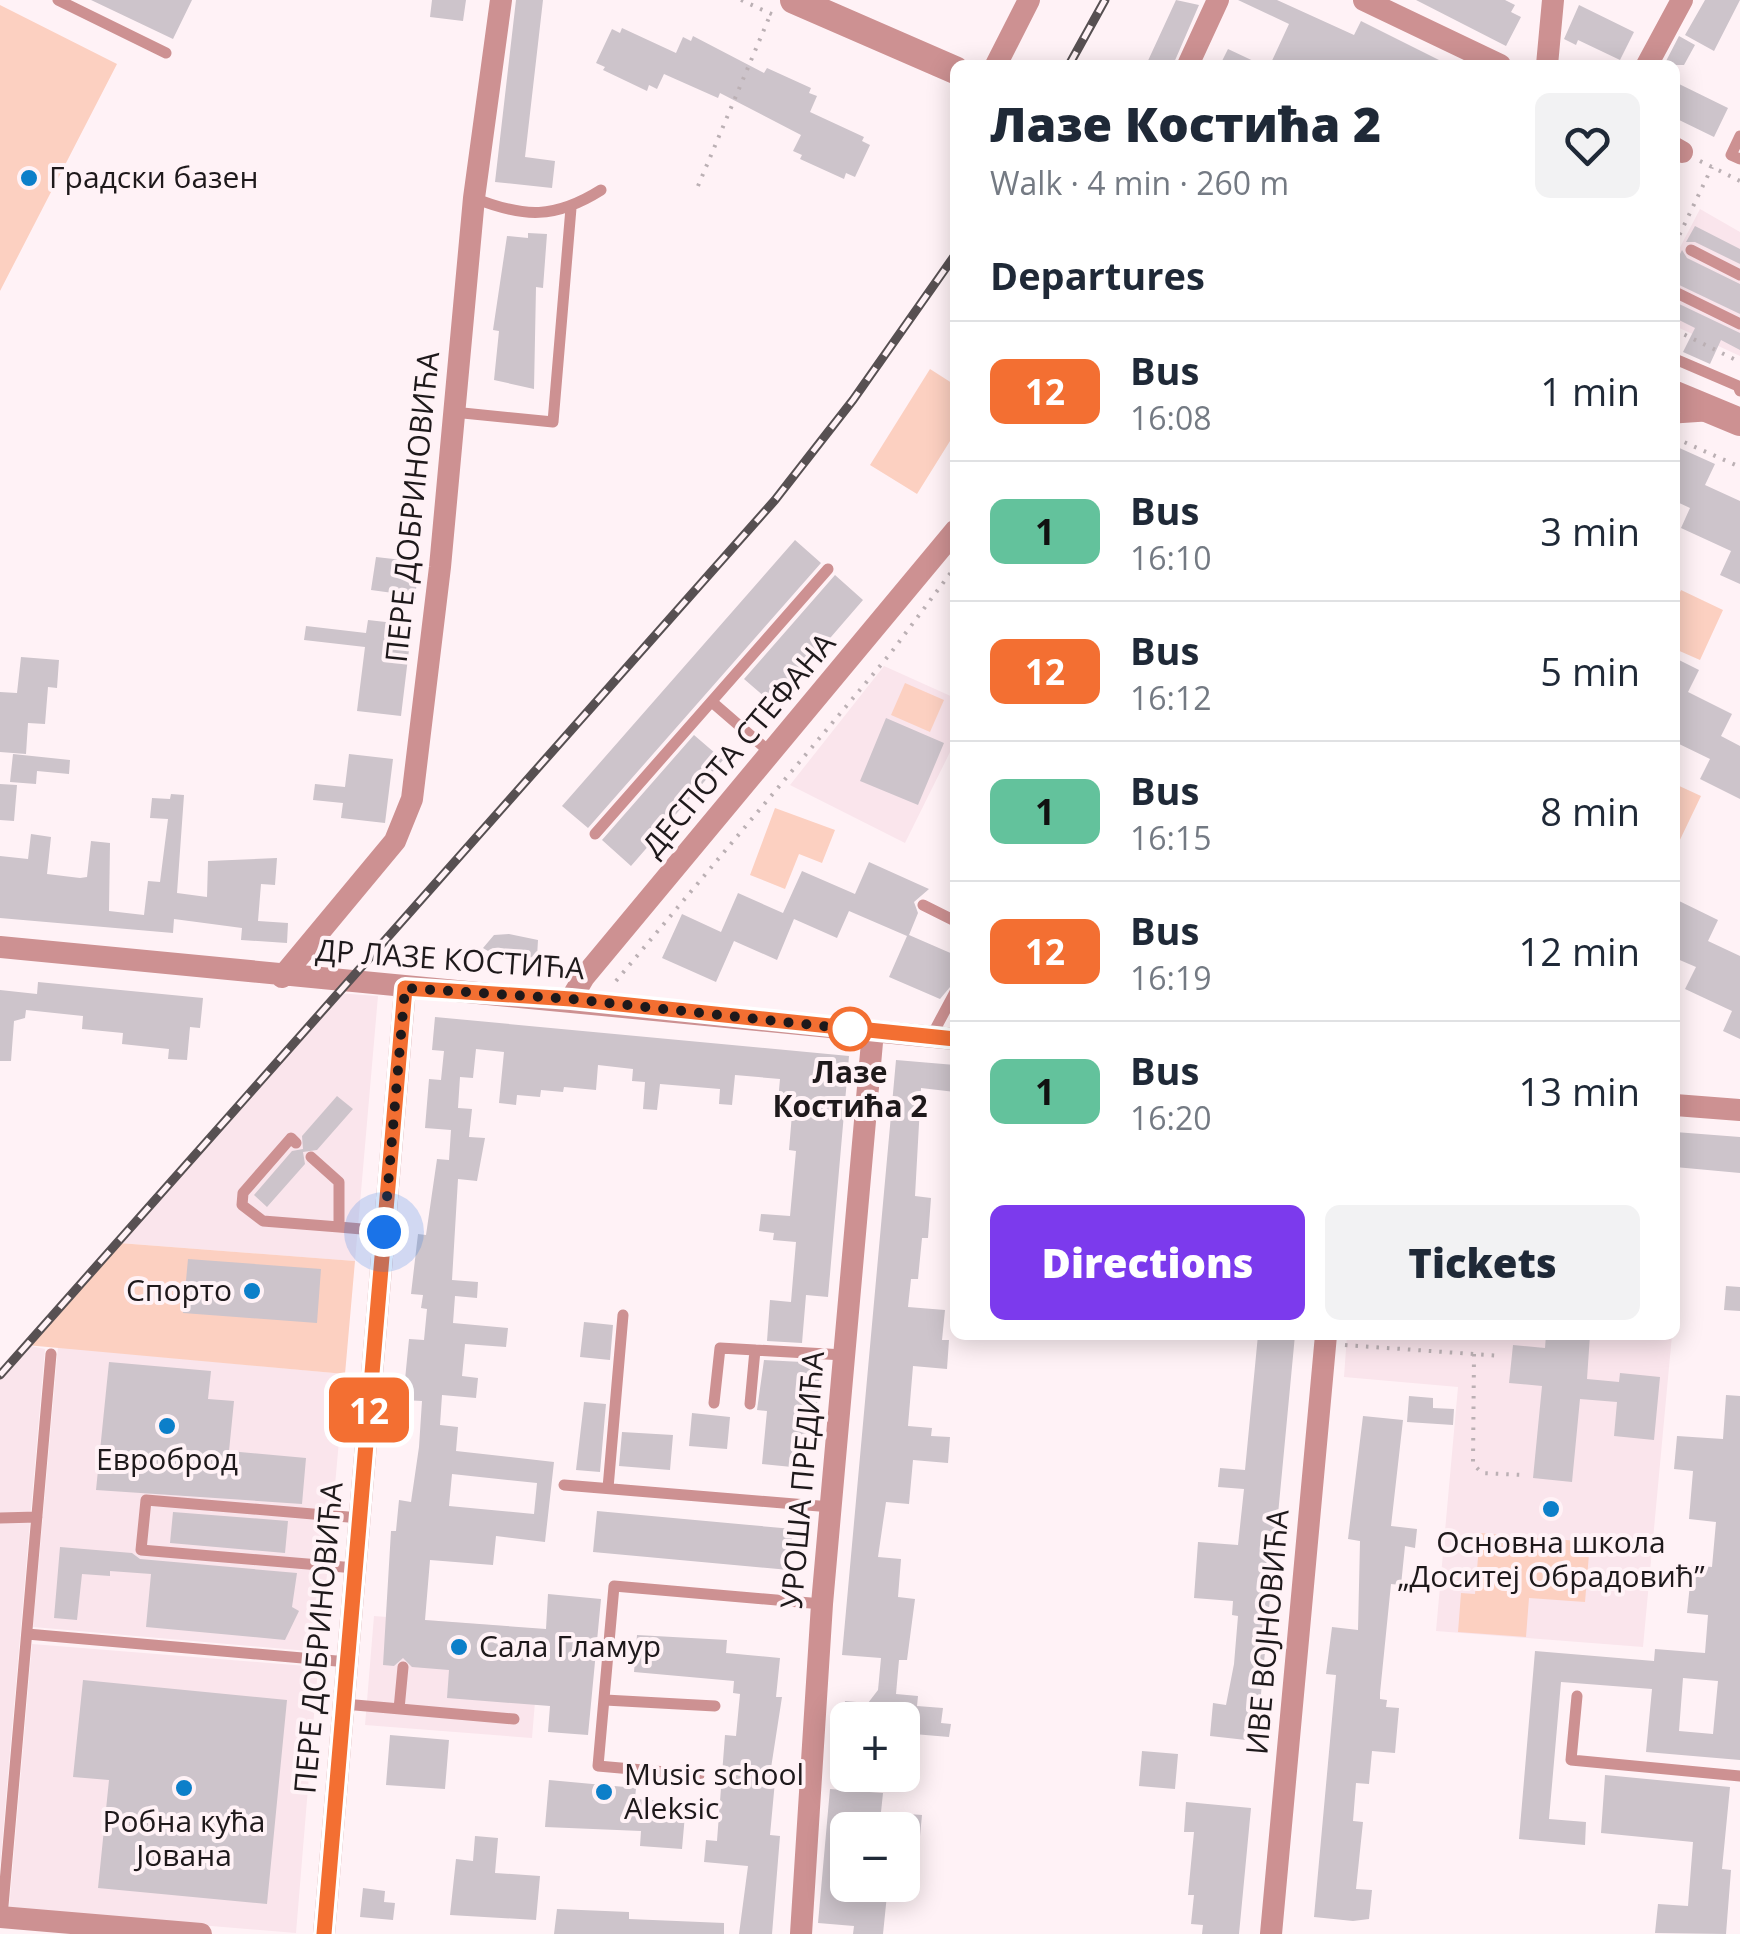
<!DOCTYPE html>
<meta charset="utf-8">
<style>
:root{--surface:#fff;--page:#f2f2f3;--text:#1f2937;--muted:#747a83;--line:#e0e1e3;--accent:#7c3aed}
body{margin:0;font-family:"Open Sans",sans-serif;background:var(--page);color:var(--text);height:100vh;display:flex;flex-direction:column;font-size:38px;white-space:nowrap}
*{box-sizing:border-box;margin:0}
p{font-size:32px;color:var(--muted)}
.icon{flex:none;width:55px;height:55px;fill:none;stroke:currentColor;stroke-width:2;stroke-linecap:round;stroke-linejoin:round}
.map{position:relative;flex:1;overflow:hidden}
.sheet{position:absolute;left:950px;top:60px;width:730px;height:1280px;display:flex;flex-direction:column;background:var(--surface);border-radius:15px;box-shadow:0 5px 25px #0003}
.sheet>*{flex:none}
.badge{padding:0 20px;border-radius:15px;font-size:35px;line-height:65px}
.fabs{position:absolute;left:830px;top:1702px;display:grid;gap:20px}
.fabs a{display:grid;place-items:center;width:90px;height:90px;border-radius:15px;background:var(--surface);box-shadow:0 5px 25px #0003;font-size:50px}
.you{position:absolute;width:50px;height:50px;margin:-25px;border:8px solid #fff;border-radius:50%;background:#1a73e8;box-shadow:0 0 0 15px #1a73e833}
.map>.badge{position:absolute;translate:-50% -50%;box-shadow:0 0 0 5px #fff}
h2{padding:0 40px;font-size:38px;line-height:90px}
.round{display:grid;place-items:center;flex:none;width:105px;height:105px;border-radius:15px;background:var(--page)}
.head{display:flex;align-items:center;justify-content:space-between;height:170px;padding:0 40px}
h1{font-size:48px;font-weight:800;line-height:75px}
.primary-button{display:flex;gap:20px;margin-top:auto;padding:20px 40px}
.primary-button a{flex:1;height:115px;border-radius:15px;background:var(--accent);color:#fff;font-size:40px;font-weight:800;line-height:115px;text-align:center}
.primary-button a+a{background:var(--page);color:var(--text)}
ul{padding:0;list-style:none}
li{display:flex;align-items:center;gap:30px;height:140px;padding:0 40px;border-top:2px solid var(--line)}
li div{flex:1}
li b{display:block;font-size:38px}
li em{font-style:normal}
li .badge{min-width:110px;font-weight:700;text-align:center}
.map>svg:first-child{display:block}
.built{fill:#fae5ec}
.green{fill:#fcd0c1}
.building{fill:#cdc4cb;fill-rule:evenodd}
.lines{fill:none;stroke-linecap:round;stroke-linejoin:round}
.path{stroke:#bbb0b4;stroke-width:4;stroke-dasharray:2.5 8;stroke-linecap:butt}
.service{stroke:#cd9192;stroke-width:11}
.minor{stroke:#cd9192;stroke-width:22}
.tertiary{stroke:#cd9192;stroke-width:28}
.rail-casing{stroke:#575052;stroke-width:9}
.rail{stroke:#fff2f6;stroke-width:5;stroke-dasharray:15;stroke-linecap:butt}
.line-casing{stroke:#fff;stroke-width:22}
.line{stroke:#f36f32;stroke-width:15}
.walk{stroke:#1e191b;stroke-width:10;stroke-dasharray:0 18}
.poi-dot{fill:#0c7fc9;stroke:#fff2f6;stroke-width:4}
.stop-dot{fill:#fff;stroke:#f36f32;stroke-width:5}
.labels{text-anchor:middle;stroke-width:8;stroke-linejoin:round;paint-order:stroke}
.poi-label{font-size:30px;fill:#1e191b;stroke:#fff2f6;text-anchor:start}
.street-label{font-size:30px;fill:#1e191b;stroke:#fff2f6}
.stop-label{font-size:30px;font-weight:bold;fill:#1e191b;stroke:#fff2f6}
</style>
<div class="map">
<svg width="1740" height="1934" viewBox="0 0 1740 1934">
<rect width="100%" height="100%" fill="#fff2f6"/>
<path class="built" d="M1700 209 1740 232V356L1675 326V257Z
M884 666 955 698V742L905 843 790 785Z
M336 993 378 996 355 1261 119 1243Z
M1347 1335H1672L1643 1647 1436 1631 1458 1387 1344 1377Z
M26 1345 45 1349 0 1868V1375Z
M58 1347 345 1374 320 1652 33 1627Z
M374 1616 541 1629 532 1738 365 1725Z
M32 1644 318 1667 296 1933 9 1909Z"/>
<path class="green" d="M0 5 117 64 0 291Z
M930 369 955 385V433L917 494 870 465Z
M1681 590 1723 610 1700 660 1675 649V603Z
M905 683 944 700 930 732 891 715Z
M1675 784 1701 796 1677 846 1675 845Z
M775 808 835 830 822 863 799 854 785 889 750 875Z
M119 1243 355 1261 345 1374 26 1345Z
M1480 1533 1590 1542 1585 1602 1529 1598 1526 1637 1458 1632 1461 1593 1475 1594Z"/>
<path class="building" d="M91 0H192L173 39Z
M432 0H466L463 21 430 17Z
M516 0H543L525 157 555 161 552 188 495 182Z
M1176 0 1199 5 1173 65H1146Z
M1238 0H1277L1354 35 1361 21 1449 65H1372L1361 60 1359 65H1270L1289 24Z
M1416 0H1505L1515 5 1511 12 1521 17 1506 46Z
M1705 0H1740L1714 51 1685 35Z
M1579 5 1634 32 1620 60 1578 40 1576 45 1564 39Z
M622 28 676 53 683 37 691 41 693 36 764 73 767 68 811 88 809 93 817 96 810 112 864 137 862 141 870 145 855 177 846 173 844 179 800 159 802 155 793 151 801 135 720 93 718 98 664 74 657 89 649 85 647 91 603 70 605 67 596 63 612 29 620 33Z
M1679 36 1695 45 1684 65H1664Z
M1228 49 1262 65H1220Z
M1675 82 1728 108 1714 137 1675 118Z
M1695 226 1740 249V264L1695 242H1686Z
M528 233 547 234 543 288 536 287 534 389 494 380 499 331 493 330 507 236 528 238Z
M1682 250 1687 258 1740 284V314L1675 283V264Z
M1675 302 1740 333V350L1721 340 1710 364 1683 352 1695 328 1675 318Z
M1675 446 1715 464 1705 485 1740 501V584L1720 575 1731 551 1681 528 1690 508 1675 501Z
M795 540 821 563 588 828 562 806Z
M376 557 420 562 415 596 371 590Z
M835 575 863 600 773 704 744 679Z
M368 620 412 625 401 716 357 711 365 647 304 640 306 626 366 633Z
M21 657 59 660 57 688 48 687 45 724 28 723 26 754 0 752V692L17 693Z
M1675 658 1699 670 1688 692 1732 714 1721 736 1740 746V799L1700 779 1710 759 1675 742Z
M886 718 944 743 918 805 860 781Z
M694 735 723 760 631 866 602 840Z
M13 754 70 760 69 774 37 771 36 784 10 782Z
M349 754 393 759 385 823 341 818 343 803 313 800 315 784 345 787Z
M0 784 17 785 14 821 0 820Z
M171 794 184 795 177 893 207 897 208 861 277 858 275 885 261 884 258 921 288 923 287 943 241 940 242 928 174 919 173 933 0 918V856L28 859 31 834 51 837 47 874 80 878 87 877 91 841 110 843 109 911 144 915 148 881 160 882 168 819 150 818 152 798 170 799Z
M869 862 929 889 914 902 918 913 909 935 955 955V981L940 999 889 977 907 936 849 911 837 938 794 919 777 960 734 941 716 982 662 958 682 914 721 932 738 893 783 913 802 871 855 894Z
M1675 899 1718 920 1708 941 1740 956V1039L1723 1031 1732 1011 1685 989 1696 967 1675 958Z
M509 934 538 940 537 957 501 959 483 948 494 935Z
M38 982 203 998 200 1028 190 1027 187 1060 168 1059 169 1049 122 1044 123 1033 82 1029 83 1016 26 1010 25 1018 14 1021 11 1061H0V990L37 994Z
M435 1017 849 1056 828 1297 806 1295 802 1343 767 1341 770 1300 791 1302 796 1242 773 1240 774 1233 759 1231 761 1214 790 1216 796 1151 789 1150 792 1114 777 1112 780 1079 735 1075 732 1105 719 1104 720 1089 660 1084 657 1110 643 1109 645 1082 632 1081 633 1069 598 1065 596 1090 564 1087 563 1092 541 1090 540 1097 517 1095 516 1105 499 1103 504 1052 476 1049 473 1078 460 1077 458 1108 472 1109 469 1137 485 1138 477 1181 458 1179 452 1280 478 1282 477 1298 455 1296 453 1323 508 1328 506 1347 465 1344 462 1376 478 1378 476 1398 442 1395 440 1425 458 1427 456 1451 554 1462 545 1542 496 1536 493 1565 430 1560 425 1620 546 1629 548 1594 601 1599 588 1735 548 1732 550 1706 447 1698 449 1670 412 1667 403 1658 394 1666 383 1665 391 1531H396L399 1500 411 1502 419 1447 422 1401 403 1400 409 1339 424 1340 427 1309 421 1308 423 1295 411 1294 418 1234 426 1235 437 1159 449 1160 451 1130 425 1128 429 1079 441 1080 444 1051 432 1050ZM452 1474 537 1483 534 1514 449 1506Z
M896 1060 955 1065V1092L921 1088 915 1196 931 1198 928 1238H922L918 1279H911L908 1307 945 1310 942 1340H949L947 1369 913 1366 908 1426 932 1428 931 1436 950 1437 948 1463 913 1460 909 1504 886 1502 878 1557 901 1559 898 1597 915 1599 907 1660H899L896 1694 918 1696 917 1706 943 1708 941 1723 951 1724 949 1737 902 1733V1720H843L845 1701 868 1703 878 1690 881 1658 842 1655Z
M337 1096 353 1109 317 1150 303 1152 305 1164 267 1207 254 1195 292 1151 303 1149 302 1136Z
M1675 1132 1740 1137V1173L1675 1167Z
M188 1259 321 1269 317 1323 183 1313Z
M1726 1286 1740 1287V1311L1724 1310Z
M584 1322 613 1325 610 1360 580 1357Z
M1258 1335H1295L1261 1694 1254 1732 1247 1731 1246 1740 1210 1736 1213 1703 1226 1705 1234 1664 1238 1616 1232 1615 1233 1601 1194 1598 1198 1542 1238 1545 1244 1489 1218 1487 1220 1468 1245 1470Z
M1546 1335H1590L1587 1379 1619 1382 1620 1373 1660 1377 1654 1440 1614 1436 1617 1402 1580 1399 1572 1482 1533 1478 1542 1386 1509 1383 1513 1345 1545 1348Z
M764 1360 821 1363 816 1414H808L802 1468 762 1464 767 1411 757 1410Z
M109 1362 211 1371 208 1399 234 1401 229 1451 306 1458 302 1504 96 1490Z
M1726 1395 1740 1396V1760L1646 1752 1652 1689 1561 1682 1549 1819 1586 1822 1585 1845 1519 1839 1535 1651 1654 1661 1655 1649 1705 1653 1708 1615 1687 1613 1692 1565 1712 1567 1716 1522 1689 1519 1693 1471 1674 1469 1677 1436 1723 1439ZM1683 1678 1718 1681 1713 1734 1679 1731Z
M1409 1396 1433 1398V1408L1454 1409 1453 1425 1407 1422Z
M584 1402 606 1404 600 1472 576 1470Z
M692 1413 730 1417 727 1449 689 1446Z
M1363 1416 1403 1420 1391 1526 1417 1529 1415 1548 1405 1546 1401 1585 1391 1584 1380 1693V1699L1387 1700 1386 1707 1399 1708 1395 1753 1372 1751 1369 1784 1356 1783 1353 1821 1363 1822 1356 1889 1372 1890 1369 1919 1353 1921 1314 1917 1336 1675 1326 1674 1332 1627 1358 1630 1360 1541 1348 1539Z
M622 1432 673 1435 670 1470 619 1466Z
M597 1511 793 1529 789 1570 593 1552Z
M173 1512 288 1521 285 1553 170 1543Z
M60 1547 132 1553 140 1559 297 1573 292 1607 299 1611 285 1640 146 1627 151 1574 110 1571V1576L82 1574 77 1620 54 1618Z
M637 1635 727 1640 726 1653 780 1658 776 1697H782L769 1781H775L770 1835 780 1836 772 1934H739L748 1866 704 1862 706 1840 717 1841 725 1735 736 1736 740 1694 733 1693 734 1681 634 1672Z
M83 1680 287 1700 267 1904 98 1888 109 1780 73 1777Z
M390 1735 449 1740 445 1789 386 1785Z
M1142 1751 1178 1754 1175 1789 1139 1786Z
M1605 1775 1730 1787 1722 1869 1731 1870 1726 1934 1655 1933 1658 1904 1688 1906 1693 1842 1601 1833Z
M549 1780 636 1788 635 1799 686 1803 682 1849 640 1846 641 1831 545 1827Z
M830 1789 883 1793 881 1812 922 1815 920 1836 902 1835V1830H848V1885H888L883 1934H853L854 1926 818 1923Z
M1186 1802 1251 1808 1239 1934H1202L1203 1925 1191 1924 1194 1895H1188L1194 1832H1184Z
M475 1836 498 1838 495 1873 540 1876 536 1920 450 1915 456 1859 473 1861Z
M363 1888 385 1891 384 1902 395 1903 393 1920 360 1917Z
M557 1909 629 1912V1919L724 1923V1934H554Z"/>
<g class="lines">
<path class="path" d="M741 0 778 17
M1700 161 1740 181
M698 186 771 13
M1675 244 1712 167
M1675 330 1740 362
M1675 438 1740 467
M616 981 890 654 955 567
M1345 1345 1501 1356
M1474 1354 1473 1464 1482 1473 1523 1475"/>
<path class="service" d="M58 0 166 53
M1740 136 1731 155 1740 159
M474 198C524 218 555 219 601 190
M1691 250 1740 275
M1675 292 1740 324
M1675 359 1738 386 1740 391
M453 412 553 422 571 208
M1675 418 1705 416
M712 702 772 754
M595 834 828 569
M923 905 955 921
M931 1037 955 992
M296 1143 291 1138 243 1193 242 1205 263 1221 339 1227
M311 1157 339 1182V1227L384 1231
M714 1403 720 1348 844 1355
M750 1404 755 1350
M564 1485 831 1507
M608 1488 623 1315
M0 1518 37 1517
M355 1568 141 1550 146 1500 360 1518
M27 1634 348 1662
M1577 1696 1571 1760 1740 1776
M605 1700 715 1706
M344 1704 514 1719
M399 1709 403 1667
M699 1775 598 1766 614 1586 822 1604
M2 1917 51 1354"/>
<path class="minor" d="M1364 0 1500 65
M996 65 1029 0
M1188 65 1218 0
M1547 65 1553 0
M1647 65 1682 0
M1675 148 1682 152
M0 947 955 1039
M282 977 395 841 412 799 440 567 474 198 501 0
M571 999 584 977 955 531
M1675 1105 1740 1110
M0 1917 201 1934
M324 1934 405 989
M801 1934 822 1604 873 1031
M1271 1934 1326 1335"/>
<path class="tertiary" d="M794 0 955 70
M1675 395 1740 422"/>
<defs>
<path id="rail" d="M1069 65 1105 0
M0 1375 775 500 853 400 955 255"/>
</defs>
<use href="#rail" class="rail-casing"/>
<use href="#rail" class="rail"/>
</g>
<g class="lines">
<defs>
<path id="line" d="M324 1934 405 988 571 999 955 1039"/>
</defs>
<use href="#line" class="line-casing"/>
<use href="#line" class="line"/>
<path class="walk" d="M384 1232 405 988 571 999 850 1029"/>
</g>
<g class="poi-dot">
<circle cx="29" cy="178" r="10"/>
<circle cx="252" cy="1291" r="10"/>
<circle cx="167" cy="1426" r="10"/>
<circle cx="1551" cy="1509" r="10"/>
<circle cx="459" cy="1647" r="10"/>
<circle cx="184" cy="1788" r="10"/>
<circle cx="604" cy="1792" r="10"/>
</g>
<circle class="stop-dot" cx="850" cy="1029" r="20"/>
<g class="labels">
<g class="poi-label">
<text x="49" y="188">Градски базен</text>
<text x="232" y="1301" text-anchor="end">Спорто</text>
<text x="167" y="1470" text-anchor="middle">Евроброд</text>
<text x="1551" y="1553" text-anchor="middle">Основна школа<tspan x="1551" dy="34">„Доситеј Обрадовић”</tspan></text>
<text x="479" y="1657">Сала Гламур</text>
<text x="624" y="1785">Music school<tspan x="624" dy="34">Aleksic</tspan></text>
<text x="184" y="1832" text-anchor="middle">Робна кућа<tspan x="184" dy="34">Јована</tspan></text>
</g>
<g class="street-label">
<text transform="translate(413 507) rotate(-84)" y="10">ПЕРЕ ДОБРИНОВИЋА</text>
<text transform="translate(739 745) rotate(-50)" y="10">ДЕСПОТА СТЕФАНА</text>
<text transform="translate(450 960) rotate(4)" y="10">ДР ЛАЗЕ КОСТИЋА</text>
<text transform="translate(803 1480) rotate(-85)" y="10">УРОША ПРЕДИЋА</text>
<text transform="translate(1268 1632) rotate(-85)" y="10">ИВЕ ВОЈНОВИЋА</text>
<text transform="translate(319 1638) rotate(-85)" y="10">ПЕРЕ ДОБРИНОВИЋА</text>
</g>
<g class="stop-label">
<text x="850" y="1083">Лазе<tspan x="850" dy="34">Костића 2</tspan></text>
</g>
</g>
</svg>
<div class="fabs">
<a>+</a>
<a>−</a>
</div>
<div class="you" style="left:384px;top:1232px"></div>
<b class="badge" style="left:369px;top:1410px;background:#f36f32;color:#fff">12</b>
<section class="sheet">
<div class="head"><div><h1>Лазе Костића 2</h1><p>Walk · 4 min · 260 m</p></div><a class="round"><svg class="icon" aria-label="heart" viewBox="0 0 24 24"><path d="M12 20l-8-8c-3-5 5-10 8-4 3-6 11-1 8 4z"/></svg></a></div>
<h2>Departures</h2>
<ul>
<li><span class="badge" style="background:#f36f32;color:#fff">12</span><div><b>Bus</b><p>16:08</p></div><em>1 min</em></li>
<li><span class="badge" style="background:#63c29c;color:#111">1</span><div><b>Bus</b><p>16:10</p></div><em>3 min</em></li>
<li><span class="badge" style="background:#f36f32;color:#fff">12</span><div><b>Bus</b><p>16:12</p></div><em>5 min</em></li>
<li><span class="badge" style="background:#63c29c;color:#111">1</span><div><b>Bus</b><p>16:15</p></div><em>8 min</em></li>
<li><span class="badge" style="background:#f36f32;color:#fff">12</span><div><b>Bus</b><p>16:19</p></div><em>12 min</em></li>
<li><span class="badge" style="background:#63c29c;color:#111">1</span><div><b>Bus</b><p>16:20</p></div><em>13 min</em></li>
</ul>
<div class="primary-button"><a>Directions</a><a>Tickets</a></div>
</section>
</div>
